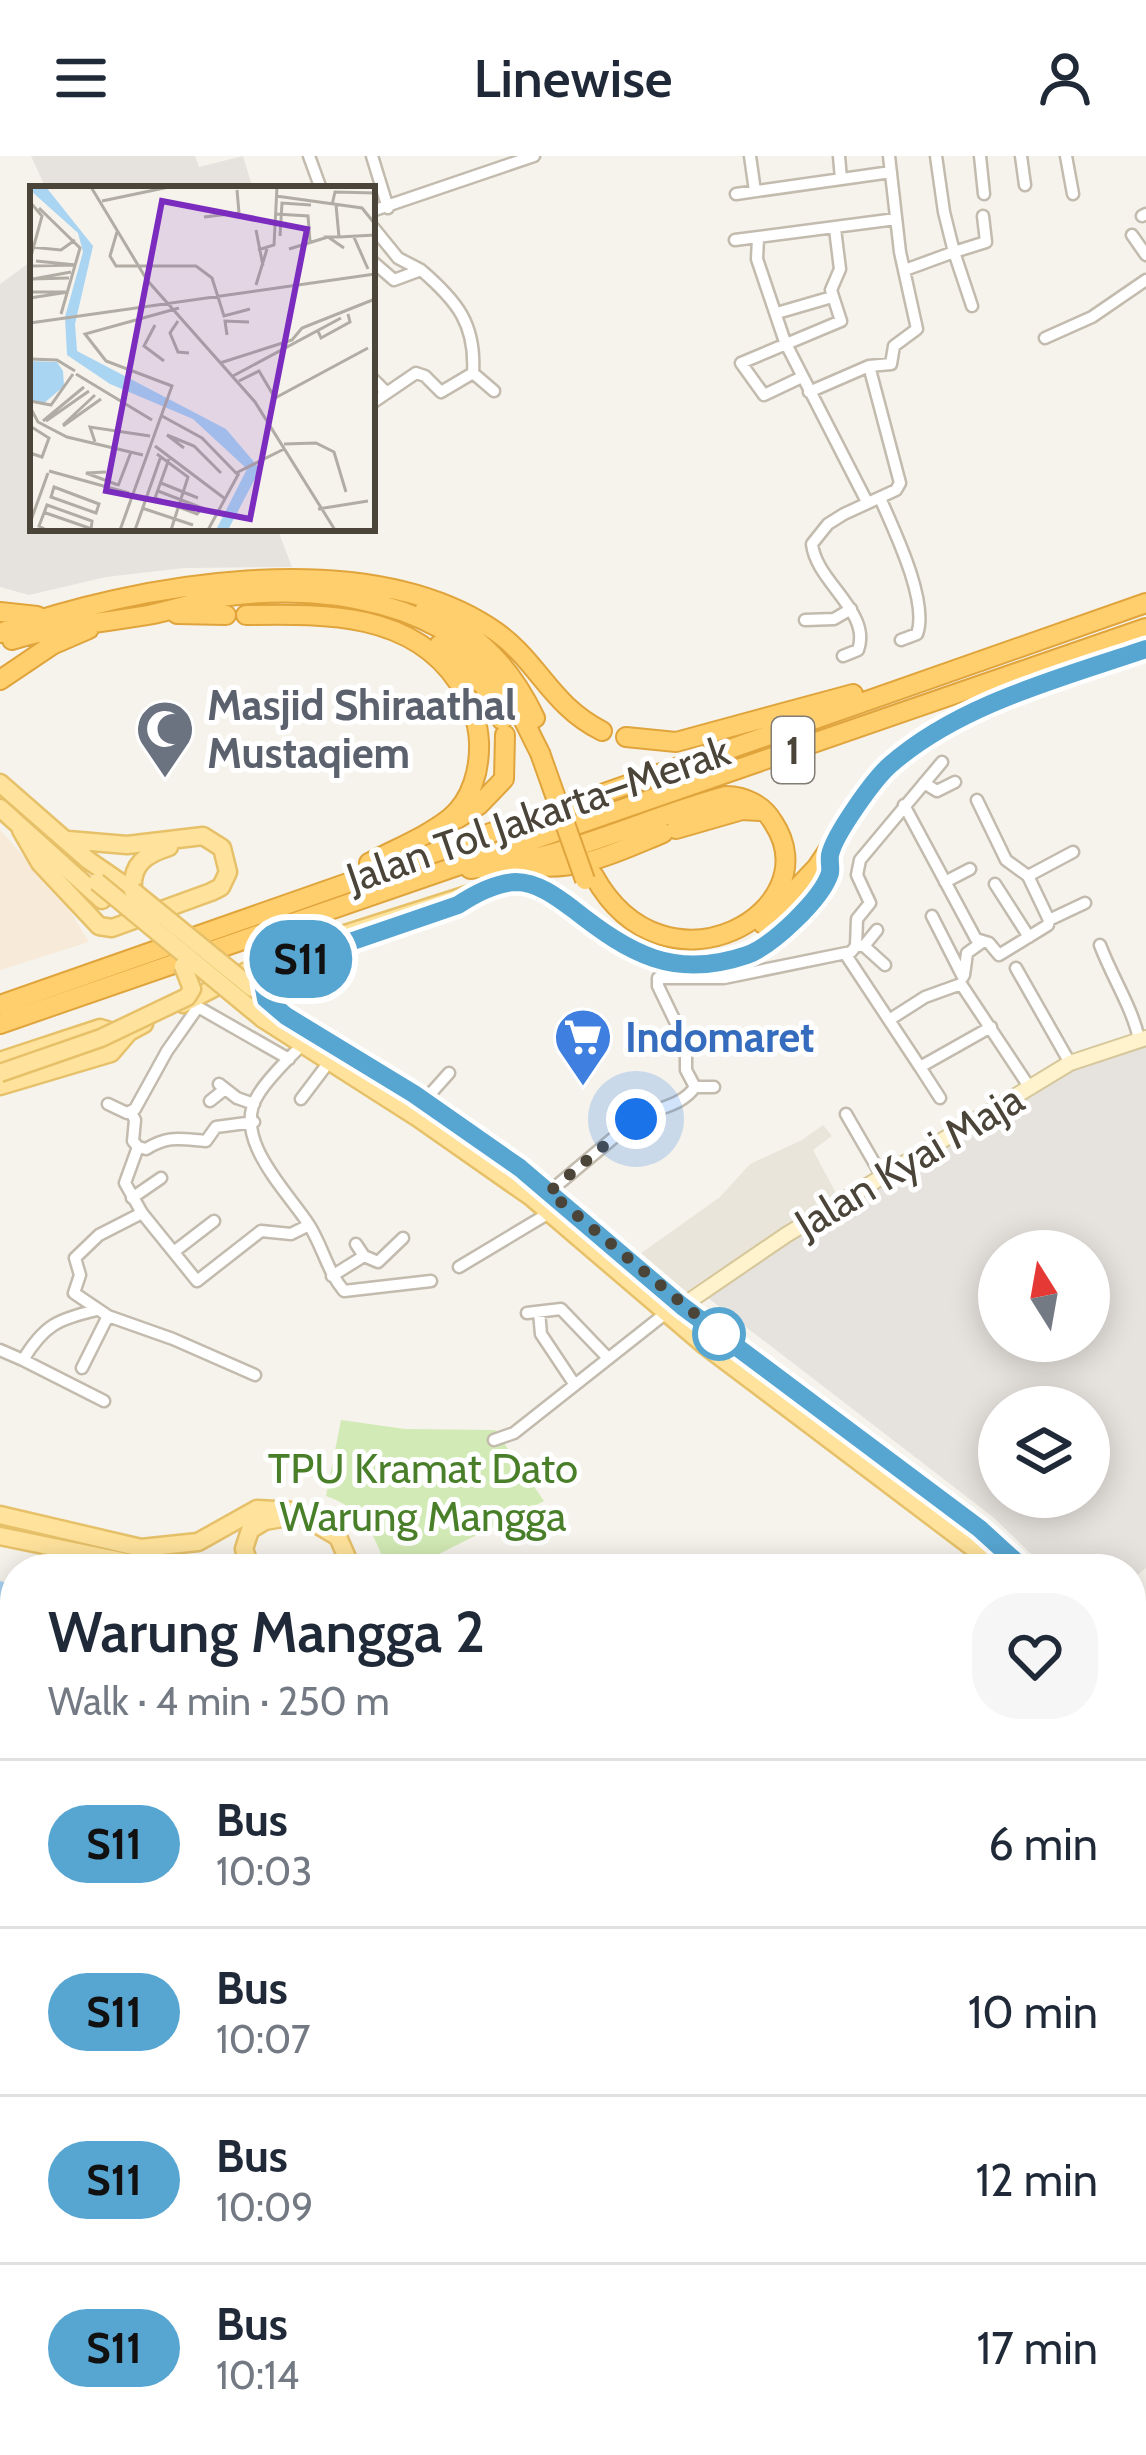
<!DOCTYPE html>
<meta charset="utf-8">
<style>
:root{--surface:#fff;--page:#f6f6f7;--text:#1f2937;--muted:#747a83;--line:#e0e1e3}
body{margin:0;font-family:Cabin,sans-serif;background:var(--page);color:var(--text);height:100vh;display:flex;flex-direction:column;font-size:45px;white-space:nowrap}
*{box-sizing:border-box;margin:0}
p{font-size:39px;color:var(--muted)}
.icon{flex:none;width:66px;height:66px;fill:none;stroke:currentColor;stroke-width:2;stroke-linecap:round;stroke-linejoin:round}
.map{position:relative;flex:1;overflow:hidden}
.side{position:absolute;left:0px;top:1398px;width:1146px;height:903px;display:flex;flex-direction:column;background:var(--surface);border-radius:48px 48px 0 0;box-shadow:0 6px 30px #0003}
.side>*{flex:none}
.badge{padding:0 24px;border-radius:39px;font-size:42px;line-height:78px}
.needle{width:78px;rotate:349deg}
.buttons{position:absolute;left:978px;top:1074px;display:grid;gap:24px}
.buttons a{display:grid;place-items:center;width:132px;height:132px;border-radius:50%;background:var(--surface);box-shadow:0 6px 30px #0003;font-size:60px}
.you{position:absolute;width:60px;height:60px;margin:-30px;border:9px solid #fff;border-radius:50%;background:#1a73e8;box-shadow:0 0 0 18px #1a73e833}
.map>.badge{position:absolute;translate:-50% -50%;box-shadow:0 0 0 6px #fff}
.round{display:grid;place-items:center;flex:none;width:126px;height:126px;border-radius:48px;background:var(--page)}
.overview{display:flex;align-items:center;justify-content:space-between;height:204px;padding:0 48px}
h1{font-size:57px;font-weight:600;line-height:90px}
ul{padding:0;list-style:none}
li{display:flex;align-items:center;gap:36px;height:168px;padding:0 48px;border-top:3px solid var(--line)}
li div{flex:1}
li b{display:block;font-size:45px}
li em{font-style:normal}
li .badge{min-width:132px;font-weight:700;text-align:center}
header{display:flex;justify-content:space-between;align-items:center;height:156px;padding:0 48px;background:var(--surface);font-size:54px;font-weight:600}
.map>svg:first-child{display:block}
.residential{fill:#eae5da}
.commercial{fill:#f7ead8}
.industrial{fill:#e6e2dd;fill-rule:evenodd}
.green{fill:#d2eab5}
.water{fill:#a9d4f2}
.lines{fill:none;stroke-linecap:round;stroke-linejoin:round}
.minor-casing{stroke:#c2bbae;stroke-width:15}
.secondary-casing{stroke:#d6c79b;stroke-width:18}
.primary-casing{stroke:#e6c16a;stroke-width:21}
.motorway-casing{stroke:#e0a43c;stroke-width:22}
.minor{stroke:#fff;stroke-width:10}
.secondary{stroke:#fff3cd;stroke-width:14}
.primary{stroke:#ffe39c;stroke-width:16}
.motorway{stroke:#ffcf6e;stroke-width:18}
.primary-bridge-casing{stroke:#e6c16a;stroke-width:21;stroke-linecap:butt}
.motorway-bridge-casing{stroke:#e0a43c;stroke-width:22;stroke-linecap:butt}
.primary-bridge{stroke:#ffe39c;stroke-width:16}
.motorway-bridge{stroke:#ffcf6e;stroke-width:18}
.line-casing{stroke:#fff;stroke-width:27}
.line{stroke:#57a6d2;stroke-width:18}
.walk{stroke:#4b4439;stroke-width:12;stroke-dasharray:0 21.6}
.stop-dot{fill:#fff;stroke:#57a6d2;stroke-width:6}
.labels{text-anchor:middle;stroke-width:10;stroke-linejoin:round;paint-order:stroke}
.shield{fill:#fff;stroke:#817c74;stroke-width:3}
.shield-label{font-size:39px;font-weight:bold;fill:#4b4439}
.worship-label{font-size:42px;font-weight:bold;fill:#5b616d;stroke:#fff;text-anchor:start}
.street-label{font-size:42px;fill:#4b4439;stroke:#fff}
.shop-label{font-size:42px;font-weight:bold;fill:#366cbe;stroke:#fff;text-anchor:start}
.park-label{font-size:42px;fill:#4a7f2a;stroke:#fff}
.inset-road{fill:none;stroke:#b2ada4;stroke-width:3}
.view{fill:#7b2cbf;fill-opacity:0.15;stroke:#7b2cbf;stroke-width:6}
.inset-edge{fill:none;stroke:#4b4439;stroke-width:6}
</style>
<header><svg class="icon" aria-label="menu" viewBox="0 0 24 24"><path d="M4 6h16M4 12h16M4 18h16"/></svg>Linewise<svg class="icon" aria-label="person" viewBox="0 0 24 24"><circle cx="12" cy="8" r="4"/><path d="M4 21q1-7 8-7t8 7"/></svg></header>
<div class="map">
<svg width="1146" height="2299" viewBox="0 0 1146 2299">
<rect width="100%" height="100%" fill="#f6f3ec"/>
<path class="residential" d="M823 969 832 980 813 994 837 1039 684 1137 640 1098 720 1041 750 1008 802 984Z
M0 1939H15V2286H783L778 2299H0Z"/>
<path class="commercial" d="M0 674 64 745 89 786 0 814Z
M0 2254 15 2256V2286H276L275 2295 300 2299H0Z"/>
<path class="industrial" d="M31 0H195L199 11 243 0 253 33H46Z
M33 104V372H277L292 411 184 412 106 421 29 439 0 431V128Z
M1146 884V1412L1131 1424V1413H1047L993 1361 703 1138 1101 893ZM999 1095H1089V1185H999ZM999 1251H1089V1341H999Z
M1131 1557 1146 1571V1800L1131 1811Z
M1146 2068V2299H1063L1067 2286H1131V2109Z"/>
<path class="green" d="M341 1264 405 1273 495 1274 544 1345 437 1399 381 1398C370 1369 356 1350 326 1340Z"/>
<path class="water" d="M0 1425 15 1429V1514L0 1510Z
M1131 1884 1146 1900V2012L1131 2053Z
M951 2286H1043L1037 2299H946Z"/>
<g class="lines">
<defs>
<path id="minor" d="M309 0 321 33
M372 0 388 52
M750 0 755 35
M839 0 841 23
M936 0 944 56 954 96 986 86 983 60
M980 0 984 38
M1021 0 1025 29
M1066 0 1073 38
M736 38 891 16
M372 55 534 0
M1142 60 1146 58
M372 70 398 102 421 114
M1132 79 1146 99
M758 82 757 103 785 186 867 346
M735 84 896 63
M372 105 394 124 421 114C457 145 476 168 473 217
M905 114 954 96 972 150
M777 157 832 141
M1045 182 1092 161 1146 124
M473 217 494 235
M802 221 764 239 741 207 841 165 831 134 840 113 835 73
M372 222 387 237
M809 236 869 210 891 208 894 190 917 173 900 96 889 0
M372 247 416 217 425 220 441 236 473 217
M880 342C894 374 929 446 917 478L901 484
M805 464 834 463 851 453
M843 500 858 494C872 456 816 426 812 388L828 368 844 358 896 334 900 327 869 210
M924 627 937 635 955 626
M977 644 1006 704 1028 720 1049 764
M904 649 976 783 989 787 999 799 1048 769 1049 764 1085 747
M1028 720 1073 696
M945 726 970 713
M995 728 1029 781
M932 760 963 821
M1100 789C1112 821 1132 851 1139 883
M856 790H864L877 774
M864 790 885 809
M846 799 920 911 991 871
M1016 812 1070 907
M964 819 967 797 981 787
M961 828 1030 932
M889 864 925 841 961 828
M301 890C287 904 268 922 258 939 230 982 289 1037 309 1069 323 1091 327 1115 344 1135L431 1125
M920 911 940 942
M219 928 237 942 254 948
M695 931 686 914V888L658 830V822H724L851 796 856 790 857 763 870 747 857 719 860 704 942 606
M695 931H714
M301 943 329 906
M210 945 225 933
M424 945 449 917
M108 948 127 957 135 953 167 895 198 851 289 903
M131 956 135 964 133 985 138 991 125 1027 142 1057 99 1079 75 1102 80 1119 74 1137 108 1160 173 1183 255 1219
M846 958 883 1022
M138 991 146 993C169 979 180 983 206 985L216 971 254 966
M549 1036 636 963C657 951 681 951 695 931
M132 1042 161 1022
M142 1057 197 1125 261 1075 291 1078 309 1069
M175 1095 214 1065
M364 1100 378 1106 403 1082
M459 1111 549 1057
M332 1120 364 1100 356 1088
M539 1156 541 1178 575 1229
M527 1157 561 1153 608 1202
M0 1194 23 1204C44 1169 58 1163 97 1154
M23 1204 104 1245
M82 1212 108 1160
M494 1284 514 1277 666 1157
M0 1565 15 1570
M0 1577 15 1582
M0 1679 15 1678
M0 1705 15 1707
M0 1751 15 1748
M0 1833 15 1832
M0 1935 15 1936
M0 2006 5 1977
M0 2225 15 2227
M393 2286 476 2299
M318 2299 320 2286
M583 2299V2286
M759 2299 762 2286
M772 2299 776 2286
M837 2299 839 2286
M879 2299 881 2286"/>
<path id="secondary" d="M682 1150 786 1079 1070 907 1146 882"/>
<path id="primary" d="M0 627 88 704 133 735
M0 652 102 744
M21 674 40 707 99 770 112 772 211 736 221 731 228 716 222 692 203 680 127 689 68 684
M133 734C131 708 146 698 169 691
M259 837 286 860 414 938 520 1012 682 1150 979 1373 1024 1413
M183 848 276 800 473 737
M263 863 418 962 531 1041 703 1188 1001 1413
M0 905 100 872 110 875 114 887
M0 930 111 897 129 876 144 868
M0 1359 141 1392 198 1386 257 1353 294 1355 338 1381 352 1413
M0 1380 161 1413
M251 1413 244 1393 250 1374 265 1365 288 1361
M1131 1517 1146 1531
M1131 1543 1146 1557
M1131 1878 1146 1869
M177 2299 180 2286
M209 2299 211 2286"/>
<path id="motorway" d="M425 453C477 476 511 511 535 562
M0 456 37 460
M177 458 226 459
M246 459C322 458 411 455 458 526 470 544 478 564 479 586 480 613 472 644 450 662 426 681 395 693 369 707
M0 477C135 428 360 388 489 471 538 502 548 548 602 575
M12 484C57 470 102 467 148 459 175 454 201 444 229 440 324 428 448 445 505 532 519 552 529 576 540 597
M439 489 484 530 502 564
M0 524 52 489 89 473
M626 581 676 586 853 538
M868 635C930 556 1054 525 1146 493
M457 663 479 649 504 623 505 579
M676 673 742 654 760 655
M519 707C571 720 615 697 663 677
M470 713C559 706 641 663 726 640 745 640 763 649 773 666 832 754 666 850 594 720
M763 768 817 711 854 656
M266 843 263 827 271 813 458 749C478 736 503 722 528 728 561 734 585 766 613 784 666 817 739 820 785 773 807 750 829 728 830 695
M0 849 1146 447
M0 868 1146 472"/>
</defs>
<use href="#minor" class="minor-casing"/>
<use href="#secondary" class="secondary-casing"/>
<use href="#primary" class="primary-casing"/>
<use href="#motorway" class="motorway-casing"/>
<use href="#minor" class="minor"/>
<use href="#secondary" class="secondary"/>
<use href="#primary" class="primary"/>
<use href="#motorway" class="motorway"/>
<defs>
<path id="primary-bridge" d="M97 726 263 863
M133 735 252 832
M0 917 101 882 187 841 192 833 183 810"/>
<path id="motorway-bridge" d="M540 597 585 724"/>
</defs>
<use href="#primary-bridge" class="primary-bridge-casing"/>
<use href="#motorway-bridge" class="motorway-bridge-casing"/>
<use href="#primary-bridge" class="primary-bridge"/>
<use href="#motorway-bridge" class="motorway-bridge"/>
</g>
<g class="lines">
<defs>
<path id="line" d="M1024 1413 980 1373 682 1150 520 1012 414 938 286 860 266 843 263 827 271 813 458 749C476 737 495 727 516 726 537 726 557 741 573 753 630 798 674 824 747 799 772 790 822 743 830 717 831 711 829 705 830 699 834 679 874 623 890 609 959 548 1061 522 1146 493"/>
</defs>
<use href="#line" class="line-casing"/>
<use href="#line" class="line"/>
<path class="walk" d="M636 963 549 1036 719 1178"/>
</g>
<defs>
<symbol id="mosque-pin" viewBox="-11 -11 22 30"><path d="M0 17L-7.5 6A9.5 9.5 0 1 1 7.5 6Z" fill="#6b7280" stroke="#fff"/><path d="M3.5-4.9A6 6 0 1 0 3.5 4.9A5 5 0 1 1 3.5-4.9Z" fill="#fff"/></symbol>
<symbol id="supermarket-pin" viewBox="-11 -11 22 30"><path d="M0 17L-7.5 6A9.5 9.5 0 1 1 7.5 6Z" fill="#3f7fe0" stroke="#fff"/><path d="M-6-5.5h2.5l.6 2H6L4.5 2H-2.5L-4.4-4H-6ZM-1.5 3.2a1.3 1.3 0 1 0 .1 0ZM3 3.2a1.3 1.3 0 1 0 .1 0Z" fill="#fff"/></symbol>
</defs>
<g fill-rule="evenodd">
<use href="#mosque-pin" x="132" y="540" width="66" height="90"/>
<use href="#supermarket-pin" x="550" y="848" width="66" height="90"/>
</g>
<circle class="stop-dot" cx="719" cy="1178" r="24"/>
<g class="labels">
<rect class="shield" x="772" y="561" width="42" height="66" rx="9"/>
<g class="shield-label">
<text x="793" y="608">1</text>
</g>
<g class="worship-label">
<text x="207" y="564">Masjid Shiraathal<tspan x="207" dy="48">Mustaqiem</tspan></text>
</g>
<g class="street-label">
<text transform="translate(538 658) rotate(-19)" y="15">Jalan Tol Jakarta–Merak</text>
<text transform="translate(909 1005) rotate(-31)" y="15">Jalan Kyai Maja</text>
</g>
<g class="shop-label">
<text x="625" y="896">Indomaret</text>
</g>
<g class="park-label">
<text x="423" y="1327">TPU Kramat Dato<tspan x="423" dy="48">Warung Mangga</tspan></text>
</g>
</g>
<g transform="translate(30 30)">
<rect width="345" height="345" fill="#f6f3ec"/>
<path d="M16 1 63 60 45 138 47 165 196 243 230 283 198 344H186L217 283 163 233 80 198 37 169 35 131 53 66 48 47 0 4ZM0 175 27 176 33 185 34 200 12 219 0 213Z" fill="#a9d4f2"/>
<path class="inset-road" d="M61 1 117 94 225 216 305 344M246 10 332 22 345 38M72 15 139 1M0 16 12 30 0 74M302 19 305 6 345 7M306 19 309 51H298L314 62M9 22 50 62 31 128M246 28 278 30 280 55M174 31 209 27 207 4M226 44 233 80M87 46 80 70 86 80H166L182 92 194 130 220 123M323 49 338 83M250 50 252 17 281 19M309 51 345 49M0 61 31 64 45 54M259 63 298 51M228 64 244 59 247 1M0 80 46 79 6 75M1 93 39 92M3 93 41 86M226 99 237 63M0 106H38L0 112M148 135 140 147 148 166 159 167M0 137 345 88M125 139 114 160 134 175M288 145 291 152 320 136 318 128M197 149 195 135 219 136M0 173 27 174 45 185M190 177 262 154 272 142 345 113M46 188 122 234M203 190 311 132M209 195 229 185 245 212 338 162M0 215 21 219 43 188M0 221 8 236 37 251 113 269M132 230 172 252 206 287 254 263M13 235 54 201M16 235 59 205M33 239 65 209M0 240 19 252 12 271 0 267M33 240 71 213M65 256 60 241 120 250M254 258 286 257 304 266 316 306M125 260 194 312M154 262 137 249 164 260 191 287M127 268 158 291 141 344M19 285 99 307M76 286 56 287 88 299M131 297 168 312M88 300 101 266M24 301 69 318 66 327 21 311ZM128 305 172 322 167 328 125 312 139 273M112 322 163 339M288 323 338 315M13 326 62 343M0 337 18 287M16 344 9 340 17 319 62 335 61 344M90 344 142 200 76 175 55 148 149 122M105 344 131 270M178 344 209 287"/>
<path class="view" d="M132 15 277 43 220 333 76 305Z"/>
<rect width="345" height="345" class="inset-edge"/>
</g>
</svg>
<div class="buttons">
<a><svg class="needle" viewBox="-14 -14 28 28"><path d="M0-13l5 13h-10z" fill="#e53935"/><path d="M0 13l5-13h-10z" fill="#747a83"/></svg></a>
<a><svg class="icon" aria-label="layers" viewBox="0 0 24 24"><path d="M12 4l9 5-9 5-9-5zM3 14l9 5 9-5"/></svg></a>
</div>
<div class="you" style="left:636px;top:963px"></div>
<b class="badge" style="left:301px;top:803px;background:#57a6d2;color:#111">S11</b>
<section class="side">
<div class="overview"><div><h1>Warung Mangga 2</h1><p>Walk · 4 min · 250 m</p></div><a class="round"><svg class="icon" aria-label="heart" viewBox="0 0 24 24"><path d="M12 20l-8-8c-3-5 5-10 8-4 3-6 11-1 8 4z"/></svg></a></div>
<ul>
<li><span class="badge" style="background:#57a6d2;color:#111">S11</span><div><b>Bus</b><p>10:03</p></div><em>6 min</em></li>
<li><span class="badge" style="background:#57a6d2;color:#111">S11</span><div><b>Bus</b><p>10:07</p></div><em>10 min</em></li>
<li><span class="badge" style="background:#57a6d2;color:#111">S11</span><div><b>Bus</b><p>10:09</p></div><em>12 min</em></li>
<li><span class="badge" style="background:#57a6d2;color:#111">S11</span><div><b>Bus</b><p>10:14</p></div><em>17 min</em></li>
</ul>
</section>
</div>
